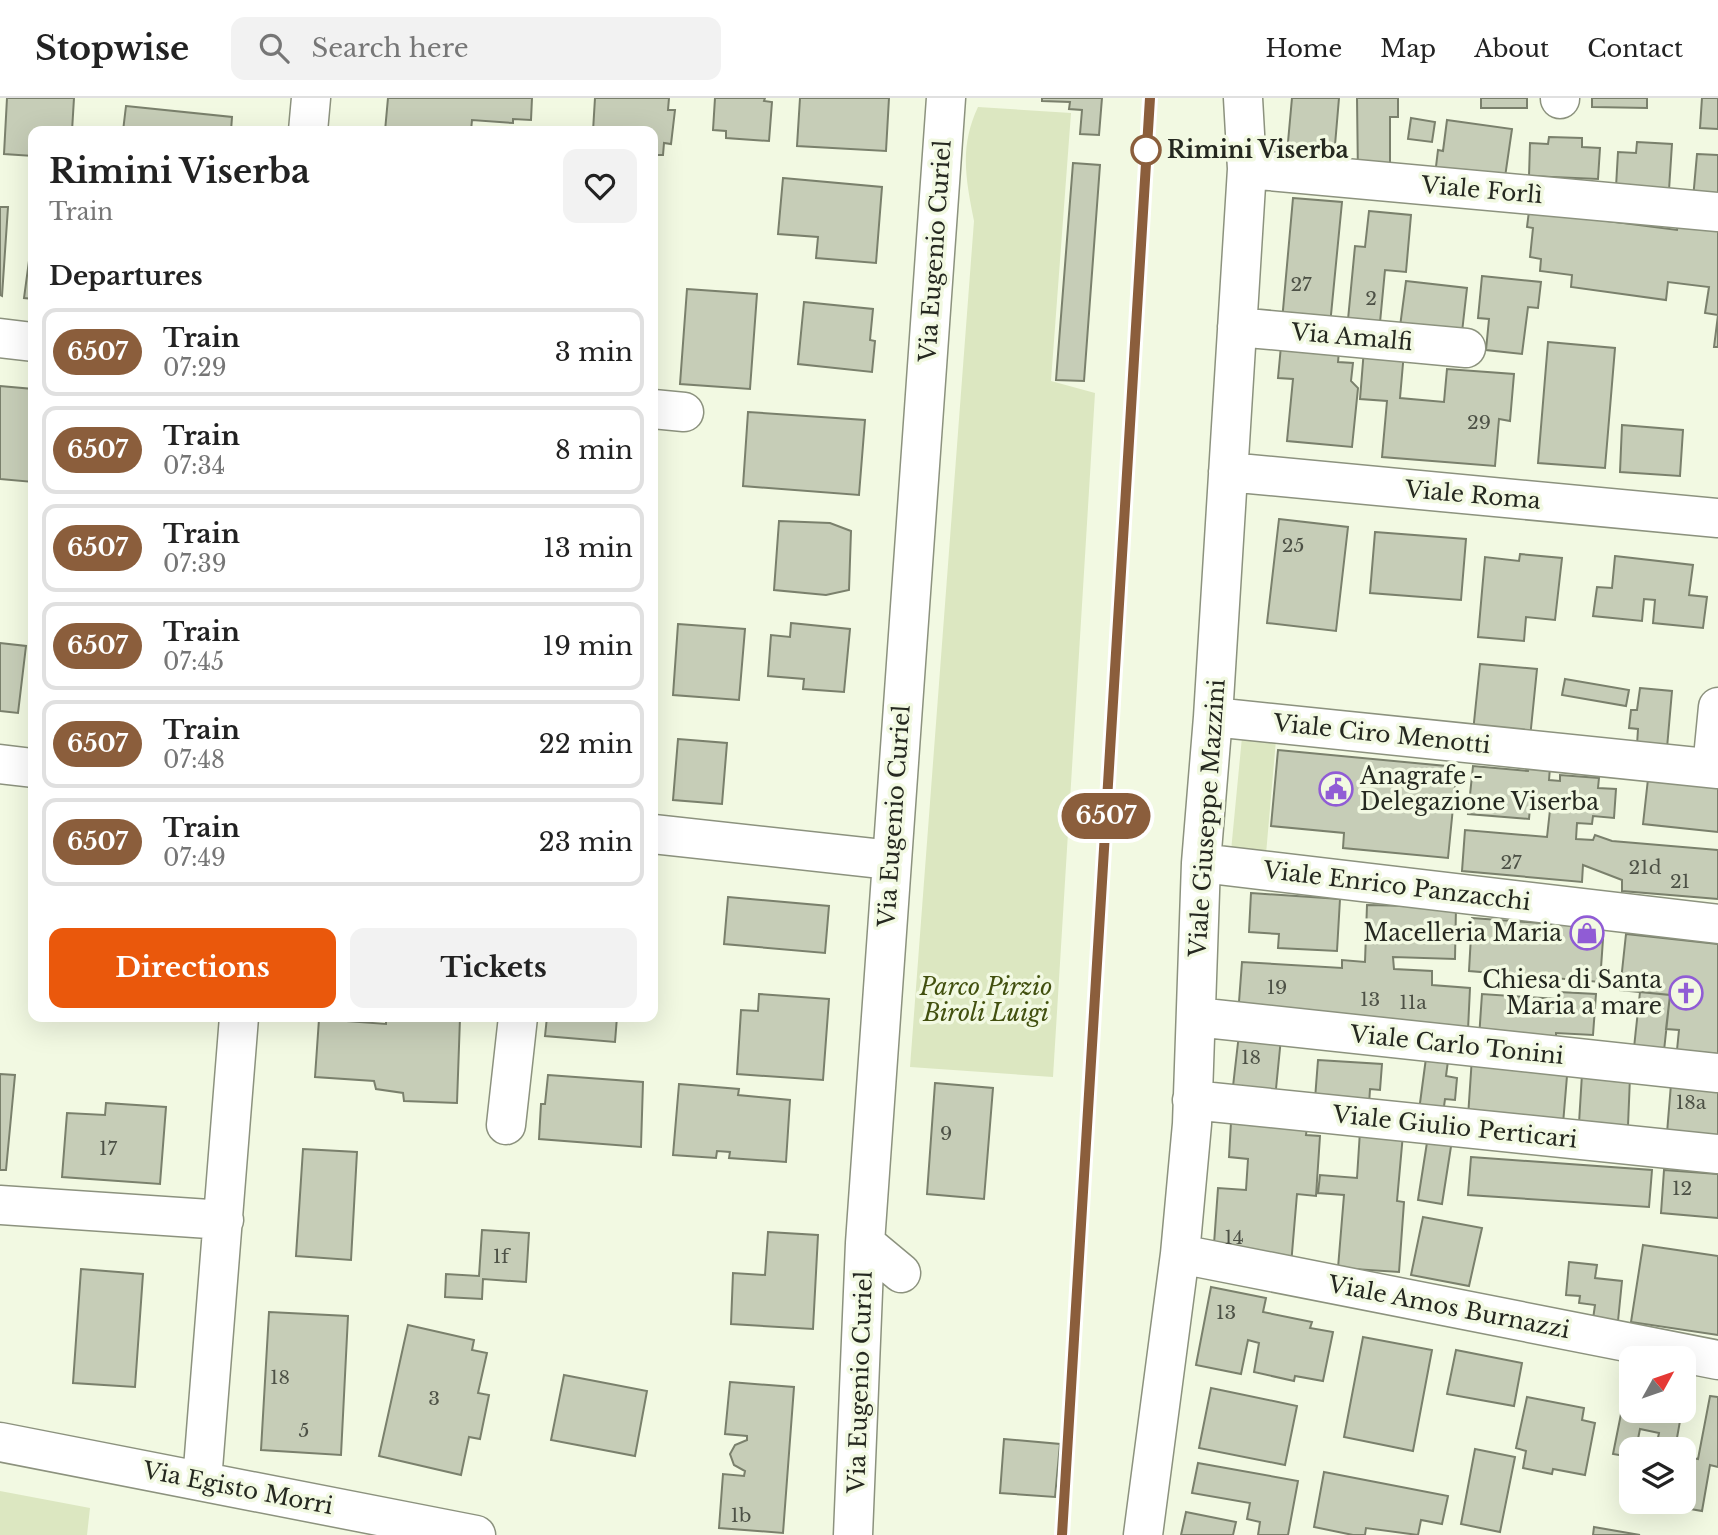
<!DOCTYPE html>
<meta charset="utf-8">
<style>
:root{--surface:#fff;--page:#f2f2f2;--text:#222;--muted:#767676;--line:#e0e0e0;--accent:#ea580c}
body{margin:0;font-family:"Libre Baskerville",serif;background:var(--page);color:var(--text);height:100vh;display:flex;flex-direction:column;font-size:26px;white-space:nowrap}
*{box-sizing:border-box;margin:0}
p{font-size:23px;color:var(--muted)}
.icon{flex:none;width:38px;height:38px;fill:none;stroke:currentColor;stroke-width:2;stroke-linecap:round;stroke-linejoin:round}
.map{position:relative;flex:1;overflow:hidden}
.details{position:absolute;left:28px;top:28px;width:630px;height:896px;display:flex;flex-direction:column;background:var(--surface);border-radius:14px;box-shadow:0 7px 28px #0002}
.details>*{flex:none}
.badge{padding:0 14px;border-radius:23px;font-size:24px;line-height:46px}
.needle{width:46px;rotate:50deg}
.controls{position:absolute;left:1619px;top:1248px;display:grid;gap:14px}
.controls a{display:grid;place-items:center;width:77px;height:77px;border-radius:14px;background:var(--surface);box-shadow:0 7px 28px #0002;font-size:35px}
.map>.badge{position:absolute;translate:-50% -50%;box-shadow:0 0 0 4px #fff}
h2{padding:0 21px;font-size:26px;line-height:63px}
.round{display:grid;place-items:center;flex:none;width:74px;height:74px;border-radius:14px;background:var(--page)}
.head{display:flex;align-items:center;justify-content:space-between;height:119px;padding:0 21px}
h1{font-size:33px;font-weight:700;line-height:52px}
.cta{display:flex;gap:14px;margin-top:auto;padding:14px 21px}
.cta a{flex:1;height:80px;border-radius:14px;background:var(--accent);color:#fff;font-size:28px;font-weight:700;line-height:80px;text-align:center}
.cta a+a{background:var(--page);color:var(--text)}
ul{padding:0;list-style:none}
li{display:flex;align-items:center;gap:21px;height:88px;margin:0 14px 10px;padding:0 7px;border:4px solid var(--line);border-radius:14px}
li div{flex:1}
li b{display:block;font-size:26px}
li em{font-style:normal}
li .badge{min-width:77px;font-weight:700;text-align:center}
header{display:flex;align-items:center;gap:42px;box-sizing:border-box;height:98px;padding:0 35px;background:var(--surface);border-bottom:2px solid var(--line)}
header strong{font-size:33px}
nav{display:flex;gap:38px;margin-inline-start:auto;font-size:24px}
.search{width:490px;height:63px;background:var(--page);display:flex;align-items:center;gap:18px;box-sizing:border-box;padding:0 24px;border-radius:14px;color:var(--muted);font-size:26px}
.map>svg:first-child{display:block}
.green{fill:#dce7c1}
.building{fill:#c6cdb7;stroke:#7a806c;stroke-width:2}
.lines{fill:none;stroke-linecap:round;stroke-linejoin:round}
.minor-casing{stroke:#8c927e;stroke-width:41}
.minor{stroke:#fff;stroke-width:38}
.rail{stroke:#787d6f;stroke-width:5;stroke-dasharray:10 5;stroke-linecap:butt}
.line-casing{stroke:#fff;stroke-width:16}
.line{stroke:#8b5e3c;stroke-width:10}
.stop-dot{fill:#fff;stroke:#8b5e3c;stroke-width:3.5}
.labels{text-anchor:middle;stroke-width:7;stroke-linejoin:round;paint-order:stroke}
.number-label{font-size:19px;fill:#4d5146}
.stop-label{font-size:23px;font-weight:bold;fill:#252820;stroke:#f2f9e2;text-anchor:start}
.street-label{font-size:23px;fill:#252820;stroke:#f2f9e2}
.poi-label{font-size:23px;fill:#252820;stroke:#f2f9e2;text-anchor:end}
.park-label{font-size:23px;font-style:italic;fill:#42500f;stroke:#f2f9e2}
</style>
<header>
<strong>Stopwise</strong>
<div class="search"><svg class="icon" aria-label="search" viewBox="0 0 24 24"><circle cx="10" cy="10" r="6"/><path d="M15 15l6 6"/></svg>Search here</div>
<nav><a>Home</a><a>Map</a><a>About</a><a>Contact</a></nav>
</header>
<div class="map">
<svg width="1718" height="1437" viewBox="0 0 1718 1437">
<rect width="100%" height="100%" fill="#f2f9e2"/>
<path class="green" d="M978 9 1071 15 1051 283 1095 295 1053 979 910 969 974 123C966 82 959 49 978 9Z
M1242 639 1276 642 1266 756 1231 753Z
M0 1393 90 1410 87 1437H0Z"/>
<path class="building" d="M7 0H74L72 33H33V58L4 56Z
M388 0H532L531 22 513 21V25L472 22 471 33H385Z
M595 0H669L668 12H675L671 46 664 45 663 57H653V33H593Z
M715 0H765L764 3 772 4 769 43 726 40V33L713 32Z
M800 0H889L886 53 797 48Z
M1042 0H1102L1099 37 1080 36 1082 12 1069 11 1070 4 1042 3Z
M1292 0H1339L1334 59 1287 55Z
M1357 0H1398V19H1390V79H1358Z
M1481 0H1527V10H1481Z
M1592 0H1647V10L1592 9Z
M1702 0H1718V31L1700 30Z
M126 8 232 19 231 33H123Z
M1411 20 1435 24 1432 44 1408 41Z
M1447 22 1512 31 1504 86 1435 77 1438 52 1443 53Z
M1549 39 1582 40V49L1600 50 1598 81 1529 78 1530 45 1548 46Z
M1637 44 1672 46 1669 92 1616 89 1618 54 1636 55Z
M1697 56 1718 57V103L1693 101Z
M1073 65 1100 67 1084 283 1056 282Z
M783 80 882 89 876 165 816 160 818 139 778 136Z
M1293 100 1342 104 1330 227 1282 223Z
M0 109H8L2 198 0 197Z
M1369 113 1411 117 1406 174 1385 172 1379 235 1347 232 1355 148 1365 149Z
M1529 113 1677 132 1679 122 1718 127V249H1714L1718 217 1705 215 1709 189 1668 184 1666 202 1571 189 1572 177 1540 173 1541 161 1530 159 1533 130 1527 129Z
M33 133V201L24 200Z
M1482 178 1541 184 1538 210 1528 209 1522 256 1486 252 1489 221 1478 220Z
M1406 183 1467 190 1461 243 1399 236Z
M687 191 757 196 750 291 680 286Z
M804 204 873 211 870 242 875 243 872 274 798 266Z
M1282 237 1340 242 1338 264 1353 265 1351 283 1358 290 1352 349 1287 343 1293 281 1278 280Z
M1548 244 1615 250 1605 370 1538 365Z
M1364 251 1404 254 1400 300 1444 304 1447 271 1514 276 1510 323 1499 321 1495 368 1382 359 1387 303 1360 301Z
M0 288 33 291V384L0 381Z
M748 314 865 322 859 397 743 388Z
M1622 327 1683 332 1680 378 1620 374Z
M1279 421 1348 429 1336 533 1267 525Z
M779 423 830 425 851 433 849 492 826 497 774 492Z
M1375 434 1466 441 1461 502 1370 495Z
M1520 456 1562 460 1555 522 1526 519 1524 543 1478 539 1485 459 1519 463Z
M1615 458 1693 467 1689 497 1707 499 1703 530 1653 525 1655 502 1644 501 1642 523 1593 518 1597 489 1612 490Z
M791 525 850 531 844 594 803 591 804 581 768 578 771 537 790 539Z
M678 526 745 531 739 602 673 597Z
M0 545 26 548 18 615 0 613Z
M1480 566 1537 571 1530 640 1473 634Z
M1565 581 1629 592 1626 608 1562 597Z
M1640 590 1672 593 1667 650 1637 647 1638 631 1629 630 1631 612H1637Z
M678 641 727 645 722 706 673 702Z
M1278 652 1457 669 1448 760 1343 750 1344 735 1271 728Z
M1529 666 1550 669 1549 682 1560 683V677L1599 680 1598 690 1616 691 1614 720 1593 718 1592 726 1577 725 1576 741 1593 742 1595 737 1612 743 1718 752V801L1622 793V782L1583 767 1582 784 1462 773 1465 732 1547 739 1550 712 1530 710 1529 721 1468 716 1473 668 1528 673Z
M1648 681 1718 688V734L1643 726Z
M1251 795 1340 801 1337 853 1278 850 1279 836 1249 834Z
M728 799 829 808 825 855 724 846Z
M1367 807 1456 809 1455 861 1393 859 1394 871 1432 873V887L1470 890 1468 932 1238 917 1242 864 1342 870V862L1365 864Z
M1472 820 1595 829V840L1603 841 1600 884 1469 873Z
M1626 836 1718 846V956L1677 952 1679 932 1666 931 1670 897 1620 892Z
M1559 894 1596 896 1593 937 1556 935V944L1479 940 1482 896 1558 901Z
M1640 894 1670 897 1663 962 1633 959Z
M759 896 829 901 823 982 737 976 741 912 758 913Z
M414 919 460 920 457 1005 404 1003 403 995 376 991 374 983 315 979 319 921 386 926V921L410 923Z
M547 919H617L615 944 545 938Z
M1239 936 1281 940 1275 1001 1232 997Z
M1472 959 1568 966 1563 1026 1468 1019Z
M1426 960 1448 963 1446 978 1457 980 1455 1002 1445 1001 1442 1023 1418 1020Z
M1318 962 1382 966 1380 992 1370 991 1369 1007 1315 1001Z
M0 976 15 977 6 1072H0Z
M1582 976 1630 979 1628 1028 1579 1025Z
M548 977 643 984 641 1049 539 1041 541 1006H545Z
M935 985 993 990 984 1101 927 1096Z
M679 986 739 991 738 997 790 1002 786 1064 729 1060 730 1054 717 1053 716 1060 673 1057Z
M1671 986 1718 991V1045L1667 1035Z
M106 1005 166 1009 160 1086 62 1079 67 1015 105 1017Z
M1231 1024 1307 1029 1306 1037 1320 1038 1316 1098 1297 1096 1291 1167 1213 1160 1218 1090 1246 1092 1248 1061 1229 1059Z
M1360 1033 1403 1036 1397 1103 1404 1104 1399 1174 1338 1170 1344 1097 1318 1095 1320 1077 1357 1080Z
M1428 1038 1452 1042 1442 1106 1418 1102Z
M303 1051 357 1054 351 1162 296 1158Z
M1471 1059 1652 1072 1649 1109 1468 1097Z
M1664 1072 1718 1076V1120L1661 1115Z
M1423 1119 1482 1130 1469 1188 1411 1177Z
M482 1132 529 1135 526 1184 483 1181 482 1201 445 1199 446 1176 479 1178Z
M768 1134 818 1137 813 1231 731 1226 733 1175 765 1177Z
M1643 1147 1718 1158V1237L1631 1224Z
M1569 1164 1597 1167 1595 1180 1622 1183 1618 1223 1593 1221 1595 1207 1579 1205 1580 1198 1566 1197Z
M81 1171 143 1176 135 1289 73 1285Z
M1211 1189 1266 1200 1263 1214 1312 1224 1310 1230 1333 1234 1323 1283 1295 1278 1294 1283 1254 1274 1259 1245 1248 1242 1241 1276 1196 1267Z
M269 1214 348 1218 341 1357 261 1352Z
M408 1227 474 1242 472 1252 487 1255 478 1295 489 1297 480 1341 469 1339 461 1377 379 1358Z
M1363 1239 1432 1252 1413 1353 1344 1339Z
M1456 1252 1522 1265 1514 1308 1447 1296Z
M564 1277 647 1293 635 1358 551 1342Z
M730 1284 794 1289 783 1435 719 1430 723 1376 744 1378 745 1373 734 1367 730 1356 735 1347 747 1342V1338L725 1336Z
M1627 1286 1631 1287V1312H1682L1675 1351 1656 1349 1659 1335 1640 1331 1636 1351H1631V1359L1613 1356Z
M1211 1290 1297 1308 1285 1367 1199 1350Z
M1710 1298 1718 1299V1369L1710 1367 1702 1413 1651 1404H1684L1686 1359 1698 1361Z
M1527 1299 1584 1310 1582 1322 1595 1325 1585 1377 1553 1371 1552 1376 1523 1370 1526 1353 1516 1350Z
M1004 1341 1060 1346 1055 1399 1000 1395Z
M1475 1351 1515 1359 1500 1434 1461 1426Z
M1198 1365 1298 1383 1288 1437H1258L1260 1424 1247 1421 1250 1405 1192 1395Z
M1324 1374 1448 1398 1442 1426 1421 1422 1418 1437 1366 1430 1365 1437H1353L1314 1429Z
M1186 1414 1236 1424 1233 1437H1181Z
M1594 1429 1640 1437H1593Z"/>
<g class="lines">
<defs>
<path id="minor" d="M1560 1V0
M308 33 311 0
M1247 71 1718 114
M1237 229 1466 250
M0 240 33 244
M653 311 684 314
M1228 374 1718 420
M1213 619 1718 671
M0 666 33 670
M1712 670 1718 609
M653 736 891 762
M1201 765 1718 826
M1196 919 1718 975
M1192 1002 1718 1056
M506 1027 518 919
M0 1107 224 1122
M865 1145 901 1175
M1180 1156 1718 1262
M0 1344 476 1437
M202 1383 239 919
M853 1437 865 1145 946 0
M1143 1437 1180 1156 1192 1026 1201 765 1213 619 1247 71 1243 0"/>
</defs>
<use href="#minor" class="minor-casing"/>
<use href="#minor" class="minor"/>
<path class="rail" d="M1062 1437 1150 0"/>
</g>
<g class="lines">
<defs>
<path id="line" d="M1062 1437 1150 0"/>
</defs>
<use href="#line" class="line-casing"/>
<use href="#line" class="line"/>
</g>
<defs>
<symbol id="civic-ring" viewBox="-11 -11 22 22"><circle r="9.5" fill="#f2f9e2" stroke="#905cd5" stroke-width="1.5"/><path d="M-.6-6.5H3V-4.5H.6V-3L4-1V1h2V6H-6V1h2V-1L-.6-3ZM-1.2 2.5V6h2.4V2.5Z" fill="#905cd5"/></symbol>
<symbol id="shop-ring" viewBox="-11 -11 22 22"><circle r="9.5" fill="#f2f9e2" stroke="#905cd5" stroke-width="1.5"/><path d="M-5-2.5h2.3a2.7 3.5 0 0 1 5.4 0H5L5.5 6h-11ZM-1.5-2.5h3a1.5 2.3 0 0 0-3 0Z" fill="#905cd5"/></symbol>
<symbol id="church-ring" viewBox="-11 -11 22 22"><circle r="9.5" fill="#f2f9e2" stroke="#905cd5" stroke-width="1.5"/><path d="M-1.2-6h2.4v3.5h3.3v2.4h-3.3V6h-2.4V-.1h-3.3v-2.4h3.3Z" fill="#905cd5"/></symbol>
</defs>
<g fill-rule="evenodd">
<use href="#civic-ring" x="1317" y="672" width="38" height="38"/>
<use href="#shop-ring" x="1568" y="816" width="38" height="38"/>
<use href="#church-ring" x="1667" y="876" width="38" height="38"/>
</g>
<circle class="stop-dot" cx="1146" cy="52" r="14"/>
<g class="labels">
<g class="number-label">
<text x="1301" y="193">27</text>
<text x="1371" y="207">2</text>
<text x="1479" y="331">29</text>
<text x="1293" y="454">25</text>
<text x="1511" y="771">27</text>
<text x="1645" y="776">21d</text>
<text x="1680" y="790">21</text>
<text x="1277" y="896">19</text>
<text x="1370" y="908">13</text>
<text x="1413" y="911">11a</text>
<text x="1251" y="966">18</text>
<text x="1691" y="1011">18a</text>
<text x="946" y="1042">9</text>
<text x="108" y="1057">17</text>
<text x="1682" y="1097">12</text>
<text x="1234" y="1146">14</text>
<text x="501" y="1165">1f</text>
<text x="1226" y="1221">13</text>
<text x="280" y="1286">18</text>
<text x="434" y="1307">3</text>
<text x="304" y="1339">5</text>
<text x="741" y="1424">1b</text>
</g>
<g class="stop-label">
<text x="1167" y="60">Rimini Viserba</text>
</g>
<g class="street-label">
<text transform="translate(1482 92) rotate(5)" y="8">Viale Forlì</text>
<text transform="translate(935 153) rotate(-86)" y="8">Via Eugenio Curiel</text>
<text transform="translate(1352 239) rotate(5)" y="8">Via Amalfi</text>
<text transform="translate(1473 397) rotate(5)" y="8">Viale Roma</text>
<text transform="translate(1382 636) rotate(6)" y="8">Viale Ciro Menotti</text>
<text transform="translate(894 718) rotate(-86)" y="8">Via Eugenio Curiel</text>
<text transform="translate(1207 720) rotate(-86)" y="8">Viale Giuseppe Mazzini</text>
<text transform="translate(1397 788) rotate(7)" y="8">Viale Enrico Panzacchi</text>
<text transform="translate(1457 947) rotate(6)" y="8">Viale Carlo Tonini</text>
<text transform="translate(1455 1029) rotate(6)" y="8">Viale Giulio Perticari</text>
<text transform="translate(1449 1209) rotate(11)" y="8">Viale Amos Burnazzi</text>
<text transform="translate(860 1284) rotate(-88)" y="8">Via Eugenio Curiel</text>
<text transform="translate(238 1390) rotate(11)" y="8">Via Egisto Morri</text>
</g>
<g class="poi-label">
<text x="1360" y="686" text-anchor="start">Anagrafe -<tspan x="1360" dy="26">Delegazione Viserba</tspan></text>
<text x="1562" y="843">Macelleria Maria</text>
<text x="1662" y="890">Chiesa di Santa<tspan x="1662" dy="26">Maria a mare</tspan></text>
</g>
<g class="park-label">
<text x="986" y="897">Parco Pirzio<tspan x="986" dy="26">Biroli Luigi</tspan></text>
</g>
</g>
</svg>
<div class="controls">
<a><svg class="needle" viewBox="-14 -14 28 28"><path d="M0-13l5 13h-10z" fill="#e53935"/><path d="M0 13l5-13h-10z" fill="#767676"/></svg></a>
<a><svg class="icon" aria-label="layers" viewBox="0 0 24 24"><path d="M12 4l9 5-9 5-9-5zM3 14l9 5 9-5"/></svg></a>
</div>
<b class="badge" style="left:1106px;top:718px;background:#8b5e3c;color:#fff">6507</b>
<section class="details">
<div class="head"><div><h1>Rimini Viserba</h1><p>Train</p></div><a class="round"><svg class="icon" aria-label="heart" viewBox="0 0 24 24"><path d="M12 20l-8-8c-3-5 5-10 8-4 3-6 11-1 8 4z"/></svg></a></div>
<h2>Departures</h2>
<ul>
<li><span class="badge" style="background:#8b5e3c;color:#fff">6507</span><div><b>Train</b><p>07:29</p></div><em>3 min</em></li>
<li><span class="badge" style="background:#8b5e3c;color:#fff">6507</span><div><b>Train</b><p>07:34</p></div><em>8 min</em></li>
<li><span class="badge" style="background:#8b5e3c;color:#fff">6507</span><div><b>Train</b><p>07:39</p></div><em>13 min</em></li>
<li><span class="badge" style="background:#8b5e3c;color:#fff">6507</span><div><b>Train</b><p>07:45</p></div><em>19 min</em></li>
<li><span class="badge" style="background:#8b5e3c;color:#fff">6507</span><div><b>Train</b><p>07:48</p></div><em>22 min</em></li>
<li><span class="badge" style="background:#8b5e3c;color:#fff">6507</span><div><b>Train</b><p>07:49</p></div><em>23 min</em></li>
</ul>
<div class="cta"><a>Directions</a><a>Tickets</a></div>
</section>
</div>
